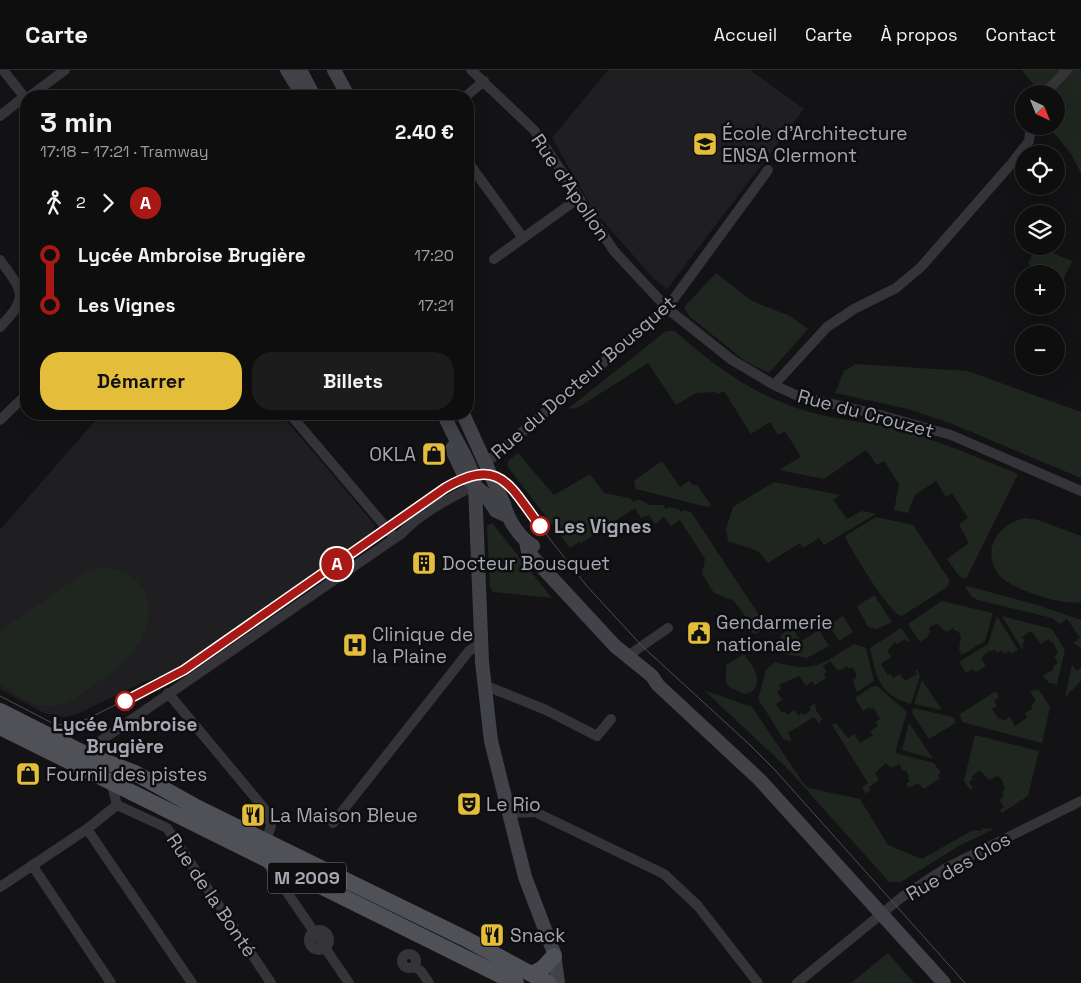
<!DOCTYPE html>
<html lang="fr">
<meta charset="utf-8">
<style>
:root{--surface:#0e0e0f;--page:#1c1c1d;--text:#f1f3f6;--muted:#9b9c9e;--line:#2e2e2f;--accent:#e4be3b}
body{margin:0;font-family:"Space Grotesk",sans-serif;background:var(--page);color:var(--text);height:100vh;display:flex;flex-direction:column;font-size:19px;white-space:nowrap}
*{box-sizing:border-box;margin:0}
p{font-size:16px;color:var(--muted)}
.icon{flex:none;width:28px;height:28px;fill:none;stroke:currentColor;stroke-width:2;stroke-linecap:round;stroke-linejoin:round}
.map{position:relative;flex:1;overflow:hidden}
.panel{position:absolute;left:20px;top:20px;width:454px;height:330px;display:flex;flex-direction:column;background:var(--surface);border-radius:20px;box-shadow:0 5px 20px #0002,0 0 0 1px var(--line)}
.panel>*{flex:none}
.badge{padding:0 10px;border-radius:16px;font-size:18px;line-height:32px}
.needle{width:32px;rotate:137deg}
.controls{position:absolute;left:1015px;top:15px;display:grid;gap:10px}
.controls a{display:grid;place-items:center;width:50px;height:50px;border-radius:50%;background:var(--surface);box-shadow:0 5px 20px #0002,0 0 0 1px var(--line);font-size:25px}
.map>.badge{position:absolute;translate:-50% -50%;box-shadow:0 0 0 2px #fff}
.legs{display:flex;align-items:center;gap:8px;height:55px;padding:0 20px;font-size:16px}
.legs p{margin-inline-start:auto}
.head{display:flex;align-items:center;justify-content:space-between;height:85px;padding:0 20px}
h1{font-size:28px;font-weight:700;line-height:38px}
.action{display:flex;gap:10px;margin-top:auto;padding:10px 20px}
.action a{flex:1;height:58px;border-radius:20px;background:var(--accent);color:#111;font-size:20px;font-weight:700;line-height:58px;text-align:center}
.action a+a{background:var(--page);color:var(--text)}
ul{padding:0 20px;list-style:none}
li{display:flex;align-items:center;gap:18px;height:50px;font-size:19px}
li i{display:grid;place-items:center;width:8px;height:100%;margin:0 6px;background:currentColor}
li i::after{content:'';width:12px;height:12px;margin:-6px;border:4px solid;border-radius:50%;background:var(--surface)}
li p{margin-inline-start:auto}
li:first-child i{background:linear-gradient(#0000 50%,currentColor 0)}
li:last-child i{background:linear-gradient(currentColor 50%,#0000 0)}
header{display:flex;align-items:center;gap:30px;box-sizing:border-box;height:70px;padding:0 25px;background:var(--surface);border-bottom:1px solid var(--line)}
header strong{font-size:24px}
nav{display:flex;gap:28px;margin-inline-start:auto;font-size:18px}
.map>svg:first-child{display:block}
.built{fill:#1f1f21}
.green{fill:#1f2620}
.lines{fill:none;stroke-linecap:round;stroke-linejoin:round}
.street{stroke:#343439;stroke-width:10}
.secondary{stroke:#424348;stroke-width:14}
.primary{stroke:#505157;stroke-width:16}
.tram{stroke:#4d4e53;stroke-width:1}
.line-1-casing{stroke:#fff;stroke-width:11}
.line-1{stroke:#a81815;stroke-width:8}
.stop-1-dot{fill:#fff;stroke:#a81815;stroke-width:2.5}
.labels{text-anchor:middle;stroke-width:5;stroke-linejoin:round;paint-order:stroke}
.shield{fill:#0e0d0f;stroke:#787a82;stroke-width:1}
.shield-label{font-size:18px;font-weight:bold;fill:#a5a8b3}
.poi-label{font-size:19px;fill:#a5a8b3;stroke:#0e0d0f;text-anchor:start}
.street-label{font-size:19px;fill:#a5a8b3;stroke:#0e0d0f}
.stop-label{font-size:19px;font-weight:bold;fill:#a5a8b3;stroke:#0e0d0f;text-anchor:start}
</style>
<header>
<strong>Carte</strong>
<nav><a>Accueil</a><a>Carte</a><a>À propos</a><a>Contact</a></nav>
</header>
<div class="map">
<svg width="1081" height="913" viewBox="0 0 1081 913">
<rect width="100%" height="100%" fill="#131214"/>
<path class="built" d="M608 0H750L804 39 667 219 654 209 594 141 552 68Z
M101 344H281L375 455 373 462 173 602 144 612 75 645 64 647 44 643 0 619V460Z"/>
<path class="green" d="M1022 0H1081V103L1071 84 1048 56H1056V24H1041Z
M1036 176 1072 191 1063 210 1056 207V204H1049L1028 194Z
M716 203 752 231 790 246 808 259 769 303 745 291 689 246 684 237Z
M666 261H675C716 298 759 329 814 343 840 350 867 352 892 358 936 369 976 387 1018 404L966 509 960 507 947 489 969 473 959 454 968 448 952 423 946 427 936 411 915 425 908 443 894 440 899 414 884 391 877 395 866 380 824 409 779 400 801 387 785 361 778 365 770 352 751 364 724 321 717 324 715 322 696 323 676 335 648 293 582 335 574 339 569 338Z
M856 294 968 301 1081 342V408L950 353 908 339 835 323 844 301Z
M518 383 554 425 590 404 604 423 630 428 633 432 638 429 650 435H663L666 439 669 437 679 439 681 442 684 440 691 442 763 551 764 555 760 562 754 564 747 557 751 554 734 531 714 523 702 504 705 489 680 450 671 456 664 447 655 454 649 445 641 448 635 438 580 474 579 472 570 478 508 397V391Z
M662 391 680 417 689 411 693 415H697L711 435 707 437 636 419 634 412 635 410Z
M774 412 840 425 833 430 847 449 862 441 876 444 824 475 819 468 803 478 800 473 768 493 758 481 728 471 726 459 733 437Z
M876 447 913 455 950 511 947 517 902 546C891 546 851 480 845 466Z
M1025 448 1038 450 1081 466V532C1064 536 1010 519 999 505 980 480 999 453 1025 448Z
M492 453 552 528 493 522 490 517 487 456Z
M99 497C154 501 162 544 131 584 121 597 106 606 93 616 79 625 66 637 48 636 32 636 14 622 0 614V561L83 504Z
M967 516 1041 536 1081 550V578L1073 573 1080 568 1067 549 1060 554 1052 548 978 530 972 527 965 517Z
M874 525 892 552 877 559 868 557 857 536Z
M942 531 993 543 985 571 962 585 959 579 961 566 958 561H955L953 558 946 562 937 553 929 558 930 562 927 565 928 567 920 572 908 554Z
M843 546 853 562 839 571 829 555Z
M997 546 1018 580 1011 584 1009 581 1004 584 1002 580 997 583 995 579 991 582 990 580 981 588 986 596 976 602 973 599 966 603 959 592 988 574Z
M1002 546 1052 559 1065 580 1057 614 1049 613 1043 606 1054 599 1053 596 1058 593 1054 586 1058 583 1053 572 1051 573 1049 569 1041 574 1031 561 1022 567 1025 571 1022 574 1024 578 1022 579Z
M791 557 801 571 819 560 829 576 807 588 779 583 781 565Z
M901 558 910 571 907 572 905 569 897 574 895 572 887 581 891 587 881 594 888 606 890 604 893 608 900 604 905 611 917 604 915 600 917 599 920 606 911 634C879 625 876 606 870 578Z
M854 574 866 578 874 611 857 622 853 610 856 608V603L852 597 849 599 847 596 838 601 830 591 823 596 827 602 824 604 826 608 815 615 812 611 806 616 799 606 779 615 781 619 777 622 782 630 776 634 782 643 785 641 787 645 795 640 798 646 802 643 804 645 811 640 809 637 815 633 816 640 822 649 819 654 814 647 788 663 792 671 784 670 758 629 766 600 775 592C817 603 819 595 854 574Z
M744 584C753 595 768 618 745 624L729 617 726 611V595Z
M1072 595 1077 601 1081 598V611L1065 627Z
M922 610 942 640 914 634Z
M877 616 907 642 895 683 934 693 941 703 938 705 940 708 924 719 918 713 909 718 906 714 910 711 908 708 909 707 906 700 903 701 899 694 891 698 886 693 875 703 879 710 869 717 870 720 866 724 862 717 868 713 832 655 836 653 848 668 854 664 860 673 873 665 870 661 878 656 876 652 880 649 874 638 871 639 870 637 863 641 855 628 871 617Z
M704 620 752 637 804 714 809 718 860 729 888 775 922 789 973 760 982 761V758L994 759 957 777 901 812H889L788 699Z
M1039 620 1050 637 1042 673 962 652 960 644 996 621 999 627 994 631 997 636 992 639 999 649 1001 648 1004 651 1010 647 1015 656 1027 648 1025 643 1032 639 1031 636 1036 631 1030 621Z
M913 638 953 647 956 653 929 669 912 643Z
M909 653 933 689 902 680Z
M975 665 1039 681 1028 726 1002 743 1000 740 1004 737 999 730 1004 726 1002 721 1005 719 1001 708 997 706 989 710 980 700 971 707 973 709 969 712 973 718 970 720 964 710Z
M888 883 914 913H851Z"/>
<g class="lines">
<path class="street" d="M3 0 26 29
M471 0 534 60 614 181 669 240 732 290 774 315 798 326 880 345 951 365 1081 421
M1044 24 1067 0
M30 26 65 0
M466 26 484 11
M0 46 20 30 26 28
M468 92 523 168
M494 189 579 128
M0 190C24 223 29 226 0 257
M774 315 827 257 854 239 896 218 921 197 1012 93 1029 71 1031 56
M290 344 395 468
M0 350 26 325
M486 393 667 238 768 100
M626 587 668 558
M484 615 546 640 597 666 611 649
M168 623 268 743 271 756 266 771
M80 685 401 464C422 442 449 429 475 415
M117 735 167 758 271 913
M508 743 535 742 664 804 698 836 758 913
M333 753 469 581 481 573
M87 759 192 913
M265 790 349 913
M32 795 111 913
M0 817 87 759 117 735 111 712
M309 870a10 10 0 1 1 20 0a10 10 0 1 1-20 0Z
M402 891a7 7 0 1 1 14 0a7 7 0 1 1-14 0Z
M414 897 421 901 429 913
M797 913 902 827 946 798 1081 731"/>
<path class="secondary" d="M287 0 297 16 309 26
M300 0 314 26
M334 0 348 26
M444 344C453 369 471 389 475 415L482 592 491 671 525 807 554 883 558 913
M463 344 504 434C508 450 519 467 533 476
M453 377 454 384 465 407 485 424 496 441 507 446
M526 472 528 482 615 576 652 606 658 615 760 710 944 913"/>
<path class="primary" d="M0 641 83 683 135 703 198 738 466 869 548 913
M0 657 516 913
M532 904 543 898 554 886"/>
<path class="tram" d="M0 626 52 653 68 656 87 649 184 601 445 418 473 404 491 405 506 413 586 515 642 576 749 674 775 700 965 913"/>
</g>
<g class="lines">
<defs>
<path id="line-1" d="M125 631 184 600 445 418C500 386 509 415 540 456"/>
</defs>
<use href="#line-1" class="line-1-casing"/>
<use href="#line-1" class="line-1"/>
</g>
<defs>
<symbol id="school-square" viewBox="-11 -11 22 22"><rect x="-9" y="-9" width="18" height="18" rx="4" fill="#e4be3b" stroke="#0e0d0f"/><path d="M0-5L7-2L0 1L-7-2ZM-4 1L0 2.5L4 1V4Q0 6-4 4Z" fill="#111"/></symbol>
<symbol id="shop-square" viewBox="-11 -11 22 22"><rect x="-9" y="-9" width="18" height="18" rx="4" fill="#e4be3b" stroke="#0e0d0f"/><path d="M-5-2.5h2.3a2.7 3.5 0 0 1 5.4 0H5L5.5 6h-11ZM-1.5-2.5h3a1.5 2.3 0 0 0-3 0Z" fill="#111"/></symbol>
<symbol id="building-square" viewBox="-11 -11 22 22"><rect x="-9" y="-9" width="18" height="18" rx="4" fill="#e4be3b" stroke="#0e0d0f"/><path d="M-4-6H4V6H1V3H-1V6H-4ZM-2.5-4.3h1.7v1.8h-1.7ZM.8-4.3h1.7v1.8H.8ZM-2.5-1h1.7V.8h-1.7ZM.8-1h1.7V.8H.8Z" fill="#111"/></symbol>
<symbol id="civic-square" viewBox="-11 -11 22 22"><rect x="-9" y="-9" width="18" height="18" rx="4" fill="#e4be3b" stroke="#0e0d0f"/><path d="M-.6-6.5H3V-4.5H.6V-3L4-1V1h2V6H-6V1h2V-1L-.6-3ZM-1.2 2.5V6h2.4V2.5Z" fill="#111"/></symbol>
<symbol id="hospital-square" viewBox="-11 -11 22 22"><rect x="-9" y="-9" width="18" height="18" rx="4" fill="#e4be3b" stroke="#0e0d0f"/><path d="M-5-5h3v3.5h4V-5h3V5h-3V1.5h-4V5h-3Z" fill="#111"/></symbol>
<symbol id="theatre-square" viewBox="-11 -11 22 22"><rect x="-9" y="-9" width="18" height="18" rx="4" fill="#e4be3b" stroke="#0e0d0f"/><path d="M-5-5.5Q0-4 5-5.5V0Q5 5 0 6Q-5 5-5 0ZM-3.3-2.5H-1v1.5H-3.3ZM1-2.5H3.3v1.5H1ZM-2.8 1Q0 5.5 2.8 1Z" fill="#111"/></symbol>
<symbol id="restaurant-square" viewBox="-11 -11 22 22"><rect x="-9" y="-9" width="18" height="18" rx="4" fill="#e4be3b" stroke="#0e0d0f"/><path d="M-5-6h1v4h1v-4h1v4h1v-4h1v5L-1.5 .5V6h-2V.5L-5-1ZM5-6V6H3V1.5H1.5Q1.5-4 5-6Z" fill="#111"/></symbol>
</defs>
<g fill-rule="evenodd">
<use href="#school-square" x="691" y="60" width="28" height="28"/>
<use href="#shop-square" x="420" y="370" width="28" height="28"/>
<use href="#building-square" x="410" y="479" width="28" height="28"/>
<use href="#civic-square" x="685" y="549" width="28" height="28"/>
<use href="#hospital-square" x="341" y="561" width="28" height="28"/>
<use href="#shop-square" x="14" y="690" width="28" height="28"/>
<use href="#theatre-square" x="455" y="720" width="28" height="28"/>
<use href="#restaurant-square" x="239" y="731" width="28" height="28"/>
<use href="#restaurant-square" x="478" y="851" width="28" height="28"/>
</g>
<g class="stop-1-dot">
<circle cx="540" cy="456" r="9"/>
<circle cx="125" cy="631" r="9"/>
</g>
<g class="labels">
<rect class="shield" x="268" y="792.5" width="78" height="31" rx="4"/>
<g class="shield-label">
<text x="307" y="814">M 2009</text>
</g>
<g class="poi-label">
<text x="722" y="70">École d'Architecture<tspan x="722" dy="22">ENSA Clermont</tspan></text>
<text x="416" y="391" text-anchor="end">OKLA</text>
<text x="442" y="500">Docteur Bousquet</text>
<text x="716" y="559">Gendarmerie<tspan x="716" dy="22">nationale</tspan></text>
<text x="372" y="571">Clinique de<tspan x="372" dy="22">la Plaine</tspan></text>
<text x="46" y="711">Fournil des pistes</text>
<text x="486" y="741">Le Rio</text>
<text x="270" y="752">La Maison Bleue</text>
<text x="510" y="872">Snack</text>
</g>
<g class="street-label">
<text transform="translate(571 117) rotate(56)" y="7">Rue d'Apollon</text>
<text transform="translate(583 307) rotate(-41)" y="7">Rue du Docteur Bousquet</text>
<text transform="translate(866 343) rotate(15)" y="7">Rue du Crouzet</text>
<text transform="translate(958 796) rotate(-30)" y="7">Rue des Clos</text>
<text transform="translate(212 825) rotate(56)" y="7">Rue de la Bonté</text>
</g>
<g class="stop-label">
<text x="554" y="463">Les Vignes</text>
<text x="125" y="661" text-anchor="middle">Lycée Ambroise<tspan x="125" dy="22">Brugière</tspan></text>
</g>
</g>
</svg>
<div class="controls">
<a><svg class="needle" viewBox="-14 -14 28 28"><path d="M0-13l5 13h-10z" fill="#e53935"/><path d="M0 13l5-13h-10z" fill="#9b9c9e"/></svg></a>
<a><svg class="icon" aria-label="locate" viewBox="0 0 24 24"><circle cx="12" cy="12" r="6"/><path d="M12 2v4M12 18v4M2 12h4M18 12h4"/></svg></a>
<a><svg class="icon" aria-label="layers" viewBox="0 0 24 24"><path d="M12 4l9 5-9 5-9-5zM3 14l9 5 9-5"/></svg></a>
<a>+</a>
<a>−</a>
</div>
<b class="badge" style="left:337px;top:494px;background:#a81815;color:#fff">A</b>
<section class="panel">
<div class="head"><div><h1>3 min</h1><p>17:18 – 17:21 · Tramway</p></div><b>2.40 €</b></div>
<div class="legs"><svg class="icon" aria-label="walk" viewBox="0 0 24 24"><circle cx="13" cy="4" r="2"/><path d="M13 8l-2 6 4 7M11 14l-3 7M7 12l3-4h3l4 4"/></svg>2<svg class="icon" aria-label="forward" viewBox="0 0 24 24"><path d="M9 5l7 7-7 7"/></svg><b class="badge" style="background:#a81815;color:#fff">A</b></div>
<ul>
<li><i style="color:#a81815"></i><b>Lycée Ambroise Brugière</b><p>17:20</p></li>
<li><i style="color:#a81815"></i><b>Les Vignes</b><p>17:21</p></li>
</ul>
<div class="action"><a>Démarrer</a><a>Billets</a></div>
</section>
</div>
